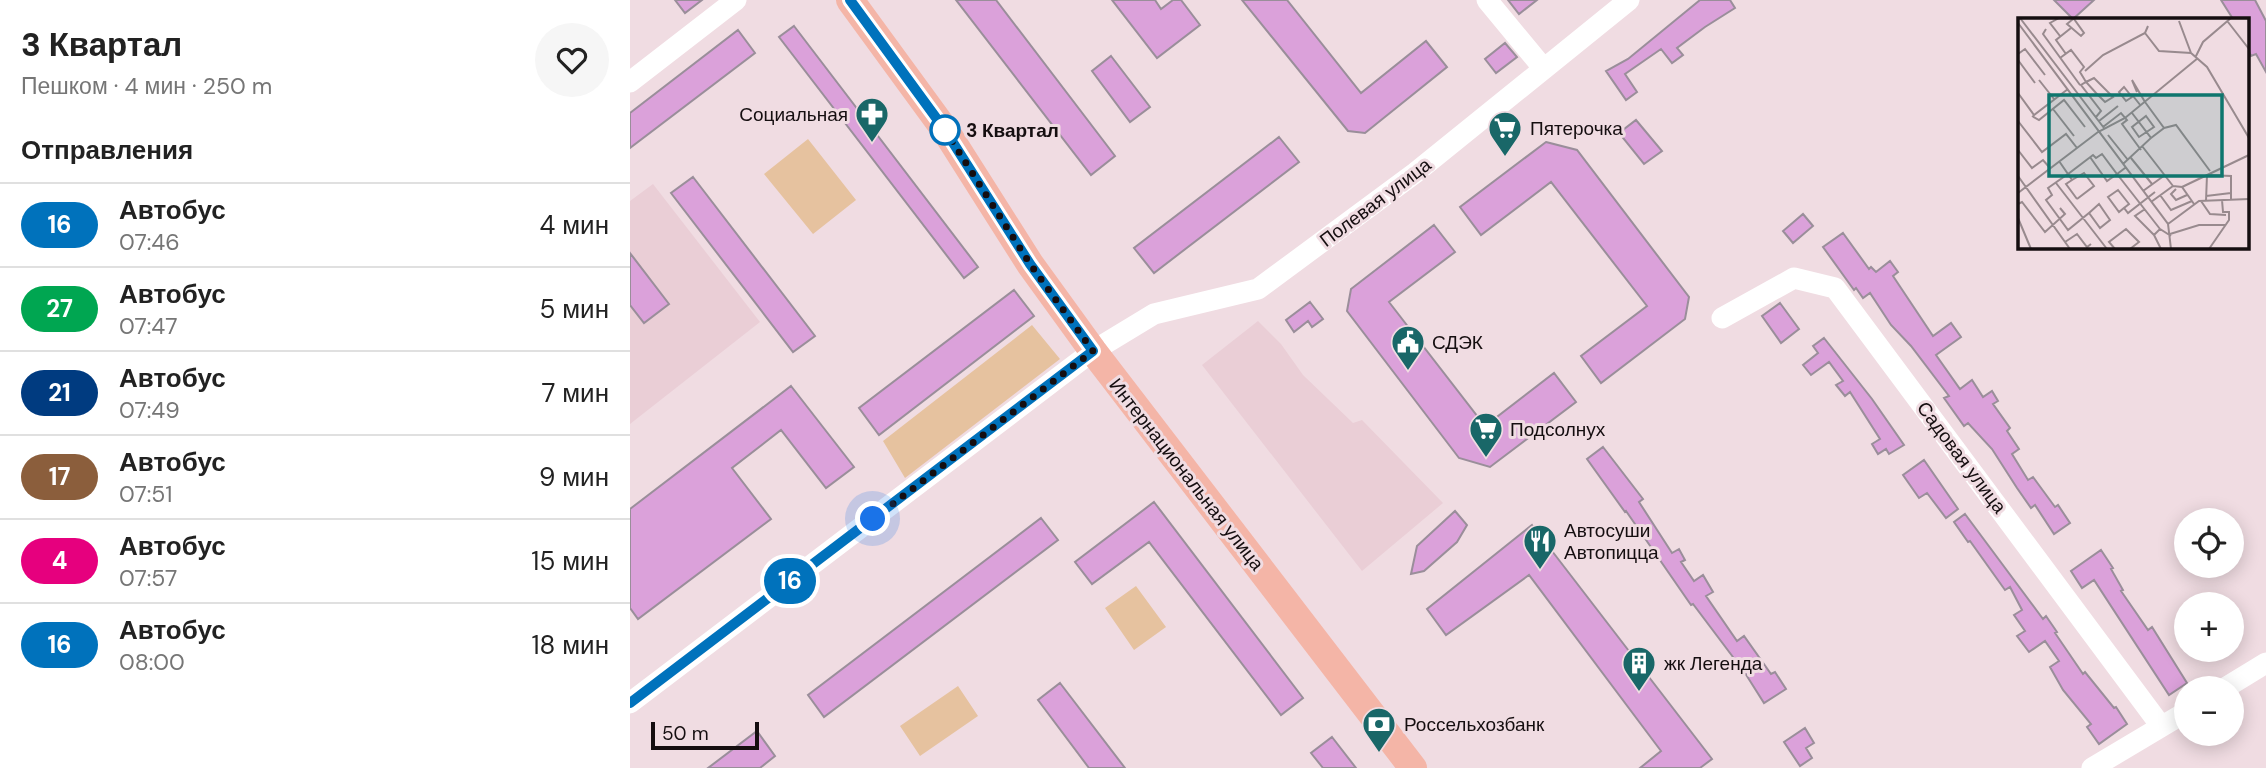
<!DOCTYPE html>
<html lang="ru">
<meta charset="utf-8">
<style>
:root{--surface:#fff;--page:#f6f6f6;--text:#222;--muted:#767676;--line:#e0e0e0}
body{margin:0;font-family:"DM Sans",sans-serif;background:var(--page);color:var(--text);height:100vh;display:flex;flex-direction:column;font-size:26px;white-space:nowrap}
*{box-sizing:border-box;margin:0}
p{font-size:23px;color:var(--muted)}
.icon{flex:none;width:38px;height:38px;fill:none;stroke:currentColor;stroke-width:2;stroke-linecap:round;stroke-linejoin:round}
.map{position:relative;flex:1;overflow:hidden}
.sheet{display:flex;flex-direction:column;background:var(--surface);width:630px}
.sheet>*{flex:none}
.badge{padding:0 14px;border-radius:23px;font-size:24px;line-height:46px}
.controls{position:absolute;left:1544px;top:508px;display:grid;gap:14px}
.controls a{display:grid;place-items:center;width:70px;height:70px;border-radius:50%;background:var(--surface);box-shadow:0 4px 18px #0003;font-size:35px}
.scale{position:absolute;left:21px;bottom:18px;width:108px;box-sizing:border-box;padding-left:7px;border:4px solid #150e10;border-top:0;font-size:19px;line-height:24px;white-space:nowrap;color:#150e10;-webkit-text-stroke:5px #f0dce2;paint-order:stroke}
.you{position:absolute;width:35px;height:35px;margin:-18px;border:5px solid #fff;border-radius:50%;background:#1a73e8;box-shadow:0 0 0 10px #1a73e833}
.map>.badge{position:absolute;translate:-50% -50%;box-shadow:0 0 0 4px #fff}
h2{padding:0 21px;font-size:26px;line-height:63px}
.round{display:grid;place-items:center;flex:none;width:74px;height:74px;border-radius:37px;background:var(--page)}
.headline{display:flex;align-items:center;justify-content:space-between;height:119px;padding:0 21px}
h1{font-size:33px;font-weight:700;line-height:52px}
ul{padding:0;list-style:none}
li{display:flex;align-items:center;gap:21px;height:84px;padding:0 21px;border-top:2px solid var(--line)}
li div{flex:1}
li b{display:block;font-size:26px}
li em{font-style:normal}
li .badge{min-width:77px;font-weight:700;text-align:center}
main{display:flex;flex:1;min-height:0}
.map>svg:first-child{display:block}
.built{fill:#eaced6}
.green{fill:#e6c29f}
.building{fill:#dba1da;stroke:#9a8e9a;stroke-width:2}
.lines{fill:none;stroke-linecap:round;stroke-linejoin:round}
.minor{stroke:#fff;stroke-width:21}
.major{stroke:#f4b5a7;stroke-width:28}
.line-casing{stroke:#fff;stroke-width:16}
.line{stroke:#0072bc;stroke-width:10}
.walk{stroke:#150e10;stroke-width:7;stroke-dasharray:0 12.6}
.stop-dot{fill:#fff;stroke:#0072bc;stroke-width:3.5}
.labels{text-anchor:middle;stroke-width:6;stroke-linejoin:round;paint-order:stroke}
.poi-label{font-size:19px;fill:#150e10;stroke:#f0dce2;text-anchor:start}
.stop-label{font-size:19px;font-weight:bold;fill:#150e10;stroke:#f0dce2;text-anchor:start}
.street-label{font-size:19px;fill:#150e10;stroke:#f0dce2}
.inset-road{fill:none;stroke:#988a8e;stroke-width:2}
.view{fill:#0f766e;fill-opacity:0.15;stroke:#0f766e;stroke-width:3.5}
.inset-edge{fill:none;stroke:#150e10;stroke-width:3.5}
</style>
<main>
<section class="sheet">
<div class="headline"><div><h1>3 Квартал</h1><p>Пешком · 4 мин · 250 m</p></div><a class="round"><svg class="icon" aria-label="heart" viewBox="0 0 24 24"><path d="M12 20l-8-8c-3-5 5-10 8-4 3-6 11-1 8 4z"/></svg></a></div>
<h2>Отправления</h2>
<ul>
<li><span class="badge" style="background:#0072bc;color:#fff">16</span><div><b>Автобус</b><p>07:46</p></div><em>4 мин</em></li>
<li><span class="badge" style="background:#00a651;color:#fff">27</span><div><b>Автобус</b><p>07:47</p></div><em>5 мин</em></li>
<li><span class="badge" style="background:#003b80;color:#fff">21</span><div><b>Автобус</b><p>07:49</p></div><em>7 мин</em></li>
<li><span class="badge" style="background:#8b5e3c;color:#fff">17</span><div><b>Автобус</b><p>07:51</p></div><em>9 мин</em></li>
<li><span class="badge" style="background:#e6007e;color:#fff">4</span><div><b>Автобус</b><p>07:57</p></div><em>15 мин</em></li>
<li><span class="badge" style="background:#0072bc;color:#fff">16</span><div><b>Автобус</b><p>08:00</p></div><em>18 мин</em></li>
</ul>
</section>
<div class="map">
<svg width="1636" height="768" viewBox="0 0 1636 768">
<rect width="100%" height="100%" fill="#f0dce2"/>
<path class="built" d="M23 184 130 322 0 424V201Z
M628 321 651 344 673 375 723 423 732 420 813 503 732 571 572 365Z"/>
<path class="green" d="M178 139 226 200 183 234 134 174Z
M402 325 430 359 275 478 253 441Z
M506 586 536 627 504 650 475 608Z
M328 686 348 716 290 756 270 726Z"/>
<path class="building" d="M45 0H72L55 13Z
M326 0H366L485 156 461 175Z
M482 0H525L531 9 543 0H551L570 25 527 58Z
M612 0H657L731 93 796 41 817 67 735 133 718 131Z
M878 0H907L889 14Z
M1070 0H1100L1105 8 1075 27 1047 48 1053 55 1042 63 1031 49 995 74 1007 92 996 100 976 71 998 59Z
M1424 0H1464L1443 19Z
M1591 0H1625L1636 21V72L1626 54 1621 56 1617 47V19H1603Z
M164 26 348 267 334 278 149 37Z
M108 30 125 53 0 148V113Z
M875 43 887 57 866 73 855 59Z
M481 56 520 107 500 122 462 71Z
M1006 120 1032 151 1014 164 989 133Z
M649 137 669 162 524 273 504 248Z
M916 142 947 150 1059 297 1055 319 971 383 951 356 1017 306 921 182 851 235 830 207Z
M63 177 185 336 163 352 41 193Z
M1173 214 1183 226 1163 243 1153 231Z
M804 225 825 252 759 302 855 426 924 373 946 402 860 467 829 458 717 311 721 289Z
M1213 233 1239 269 1241 267 1246 272 1260 261 1268 272 1263 276 1303 336 1321 323 1331 337 1306 355 1330 389 1342 380 1353 397 1362 391 1368 401 1363 404 1380 428 1377 431 1389 449 1382 454 1398 480 1403 477 1425 507 1428 505 1440 523 1424 534 1405 505 1401 508 1387 488 1362 449 1338 423 1334 426 1314 398 1319 396 1281 346 1261 325 1240 293 1233 298 1226 288 1224 290 1193 247Z
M0 253 39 304 14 323 0 305Z
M384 290 404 316 249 435 229 408Z
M680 302 693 319 682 327 678 321 664 332 656 320Z
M1150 303 1169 329 1151 343 1132 316Z
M1194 338 1242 399 1274 445 1259 454 1256 449 1248 454 1242 444 1250 439 1220 392 1215 396 1206 385 1213 381 1199 362 1181 375 1173 365 1188 353 1183 346Z
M161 386 224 467 196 488 151 430 102 468 141 519 8 619 0 608V509Z
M973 447 1013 499 1009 502 1042 553 1049 549 1055 560 1051 562 1064 581 1073 575 1083 592 1076 596 1107 641 1114 636 1141 674 1145 672 1156 689 1134 703 1115 673 1063 604 1061 605 996 511 995 512 957 459Z
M1294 460 1328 509 1316 518 1297 493 1289 498 1273 475Z
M524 502 673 698 651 715 519 542 462 584 445 562Z
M825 511 837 525 827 542 794 571 781 574 787 546Z
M1335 514 1413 619 1416 616 1427 632 1425 633 1453 674 1455 672 1484 708 1486 707 1497 724 1469 744 1457 727 1461 724 1433 690 1420 667 1429 661 1415 641 1399 652 1387 636 1395 631 1384 615 1392 610 1380 587 1375 590 1340 541 1338 542 1324 522Z
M411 518 428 540 194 717 178 695Z
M902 525 1082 759 1070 768H1010L1031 751 899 575 816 635 797 609Z
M1471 550 1483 568 1481 569 1493 590 1491 591 1518 630 1522 627 1557 683 1539 695 1464 580 1452 588 1441 571Z
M430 683 495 768H459L408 700Z
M1175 728 1184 743 1176 748 1182 758 1170 766 1154 742Z
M127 731 145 756 130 768H78Z
M702 737 726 768H693L681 753Z"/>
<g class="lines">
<path class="minor" d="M857 0 914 69
M0 82 106 0
M1092 318 1164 278 1205 288 1531 726
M1595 688 1636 663
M0 703 463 351 524 314 628 289 785 173 999 0
M1462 768 1556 712"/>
<path class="major" d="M220 0 315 130 400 264 463 351 783 768"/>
</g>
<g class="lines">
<defs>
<path id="line" d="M0 703 463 351 400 264 315 130 220 0"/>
</defs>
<use href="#line" class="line-casing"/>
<use href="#line" class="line"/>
<path class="walk" d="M243 519 463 351 400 264 315 130"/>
</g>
<defs>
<symbol id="pharmacy-pin" viewBox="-11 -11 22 30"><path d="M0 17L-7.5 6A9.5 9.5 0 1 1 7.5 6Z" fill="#196768" stroke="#f0dce2"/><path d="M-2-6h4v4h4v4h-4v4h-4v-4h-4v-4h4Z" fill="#fff"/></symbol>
<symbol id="supermarket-pin" viewBox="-11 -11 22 30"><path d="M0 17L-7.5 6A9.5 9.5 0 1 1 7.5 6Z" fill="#196768" stroke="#f0dce2"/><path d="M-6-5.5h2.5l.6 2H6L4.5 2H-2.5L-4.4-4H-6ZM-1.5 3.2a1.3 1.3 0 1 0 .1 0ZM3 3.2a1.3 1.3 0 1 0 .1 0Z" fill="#fff"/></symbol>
<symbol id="civic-pin" viewBox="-11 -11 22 30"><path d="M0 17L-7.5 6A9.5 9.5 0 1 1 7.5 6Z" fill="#196768" stroke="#f0dce2"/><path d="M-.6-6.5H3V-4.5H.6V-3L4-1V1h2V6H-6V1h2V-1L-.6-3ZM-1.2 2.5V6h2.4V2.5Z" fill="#fff"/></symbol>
<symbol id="restaurant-pin" viewBox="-11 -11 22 30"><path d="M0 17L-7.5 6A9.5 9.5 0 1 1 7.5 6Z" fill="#196768" stroke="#f0dce2"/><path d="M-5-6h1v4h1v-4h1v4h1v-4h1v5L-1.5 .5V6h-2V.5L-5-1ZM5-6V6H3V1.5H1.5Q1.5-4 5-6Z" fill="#fff"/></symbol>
<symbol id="building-pin" viewBox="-11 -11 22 30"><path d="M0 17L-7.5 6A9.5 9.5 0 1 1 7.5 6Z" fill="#196768" stroke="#f0dce2"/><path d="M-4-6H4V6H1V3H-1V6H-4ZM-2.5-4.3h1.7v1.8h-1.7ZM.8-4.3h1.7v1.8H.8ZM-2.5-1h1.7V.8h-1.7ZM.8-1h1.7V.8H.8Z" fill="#fff"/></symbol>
<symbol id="bank-pin" viewBox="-11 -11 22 30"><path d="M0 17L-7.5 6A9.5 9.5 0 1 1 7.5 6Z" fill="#196768" stroke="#f0dce2"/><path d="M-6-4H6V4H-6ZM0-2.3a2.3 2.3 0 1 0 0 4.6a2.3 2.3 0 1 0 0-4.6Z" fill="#fff"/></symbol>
</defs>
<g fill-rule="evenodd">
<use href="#pharmacy-pin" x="223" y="95" width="38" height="52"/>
<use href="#supermarket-pin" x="856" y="109" width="38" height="52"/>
<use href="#civic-pin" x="759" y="323" width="38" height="52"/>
<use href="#supermarket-pin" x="837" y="410" width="38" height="52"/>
<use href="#restaurant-pin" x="891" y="522" width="38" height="52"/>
<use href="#building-pin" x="990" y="644" width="38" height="52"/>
<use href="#bank-pin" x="730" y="705" width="38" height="52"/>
</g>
<circle class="stop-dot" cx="315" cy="130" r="14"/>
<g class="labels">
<g class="poi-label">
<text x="218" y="121" text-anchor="end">Социальная</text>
<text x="900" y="135">Пятерочка</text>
<text x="802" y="349">СДЭК</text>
<text x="880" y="436">Подсолнух</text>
<text x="934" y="537">Автосуши<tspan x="934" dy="22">Автопицца</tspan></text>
<text x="1034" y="670">жк Легенда</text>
<text x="774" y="731">Россельхозбанк</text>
</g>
<g class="stop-label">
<text x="336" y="137">3 Квартал</text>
</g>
<g class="street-label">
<text transform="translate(745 202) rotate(-37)" y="7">Полевая улица</text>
<text transform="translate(1332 457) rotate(53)" y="7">Садовая улица</text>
<text transform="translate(557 474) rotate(52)" y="7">Интернациональная улица</text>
</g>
</g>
<g transform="translate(1388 18)">
<rect width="231" height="231" fill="#f0dce2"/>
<path class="inset-road" d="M2 0 86 110M41 0 32 5 42 18M53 0 55 1H56L66 15 63 18 49 6 55 1 56 0M161 3 173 35M210 4 231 31M0 5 150 206 153 231M28 11 25 16 62 67M127 15 141 33 173 35 189 49 231 120M0 36 7 31 27 57M48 36 38 22 53 10M178 38 185 24 213 0M42 40 53 32 66 49 62 54 68 64 78 75 87 84 95 79 76 60 68 64 63 67 83 93 78 99M0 42 17 65M67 53 85 37 127 15 130 8M21 62 36 81M119 74 114 62 127 84M0 75 16 97 50 71M114 79 106 69 101 74 108 83 114 79 115 78 123 88M127 84 146 110 133 120M35 91 56 118M14 98 21 102 46 82 67 109M128 98 136 109 121 119 114 109ZM0 103 24 134 48 116 59 130M81 103 100 88M85 109 103 95 109 102 104 106 123 132M146 110 158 107 192 153M90 117 110 142M124 128 155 168M0 132 14 150 25 142 32 150M72 139 89 163 99 156 142 211M113 140 134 166M41 143 50 156 75 137 78 140 84 136 99 156 107 150M105 146 133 120 114 95M0 158 52 231M54 162 66 155 76 168 59 181M38 165 89 231M164 169 231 137M158 171 153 176 158 182 169 177M125 173 147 157M0 175 80 114 107 100 180 40M142 177 153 192 174 183M188 178 213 175M59 181 48 166 54 162 50 156 30 170 34 177 28 182 50 212 71 195 82 210 92 202 81 186 71 195M183 183 192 196 208 197M188 183 189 157 213 158V181M133 184 155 168 164 169 176 186M0 186 4 184 27 214 47 196 42 190M106 190 111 186 100 172 90 179 101 194 106 190 110 195 137 174M127 191 117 198 136 217M0 200 13 231M150 206 181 183 231 181M152 216 181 207H207M47 224 59 216 69 229 73 226M97 231 91 224 108 211 121 224 112 231M143 231 136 217 142 211 153 218M191 231 211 202V194H205L204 182"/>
<path class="view" d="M31 77H204V158H31Z"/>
<rect width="231" height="231" class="inset-edge"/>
</g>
</svg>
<div class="controls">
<a><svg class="icon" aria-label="locate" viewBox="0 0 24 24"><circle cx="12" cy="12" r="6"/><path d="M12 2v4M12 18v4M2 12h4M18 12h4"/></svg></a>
<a>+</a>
<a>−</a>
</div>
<div class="scale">50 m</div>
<div class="you" style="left:243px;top:519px"></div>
<b class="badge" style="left:160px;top:581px;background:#0072bc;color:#fff">16</b>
</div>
</main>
